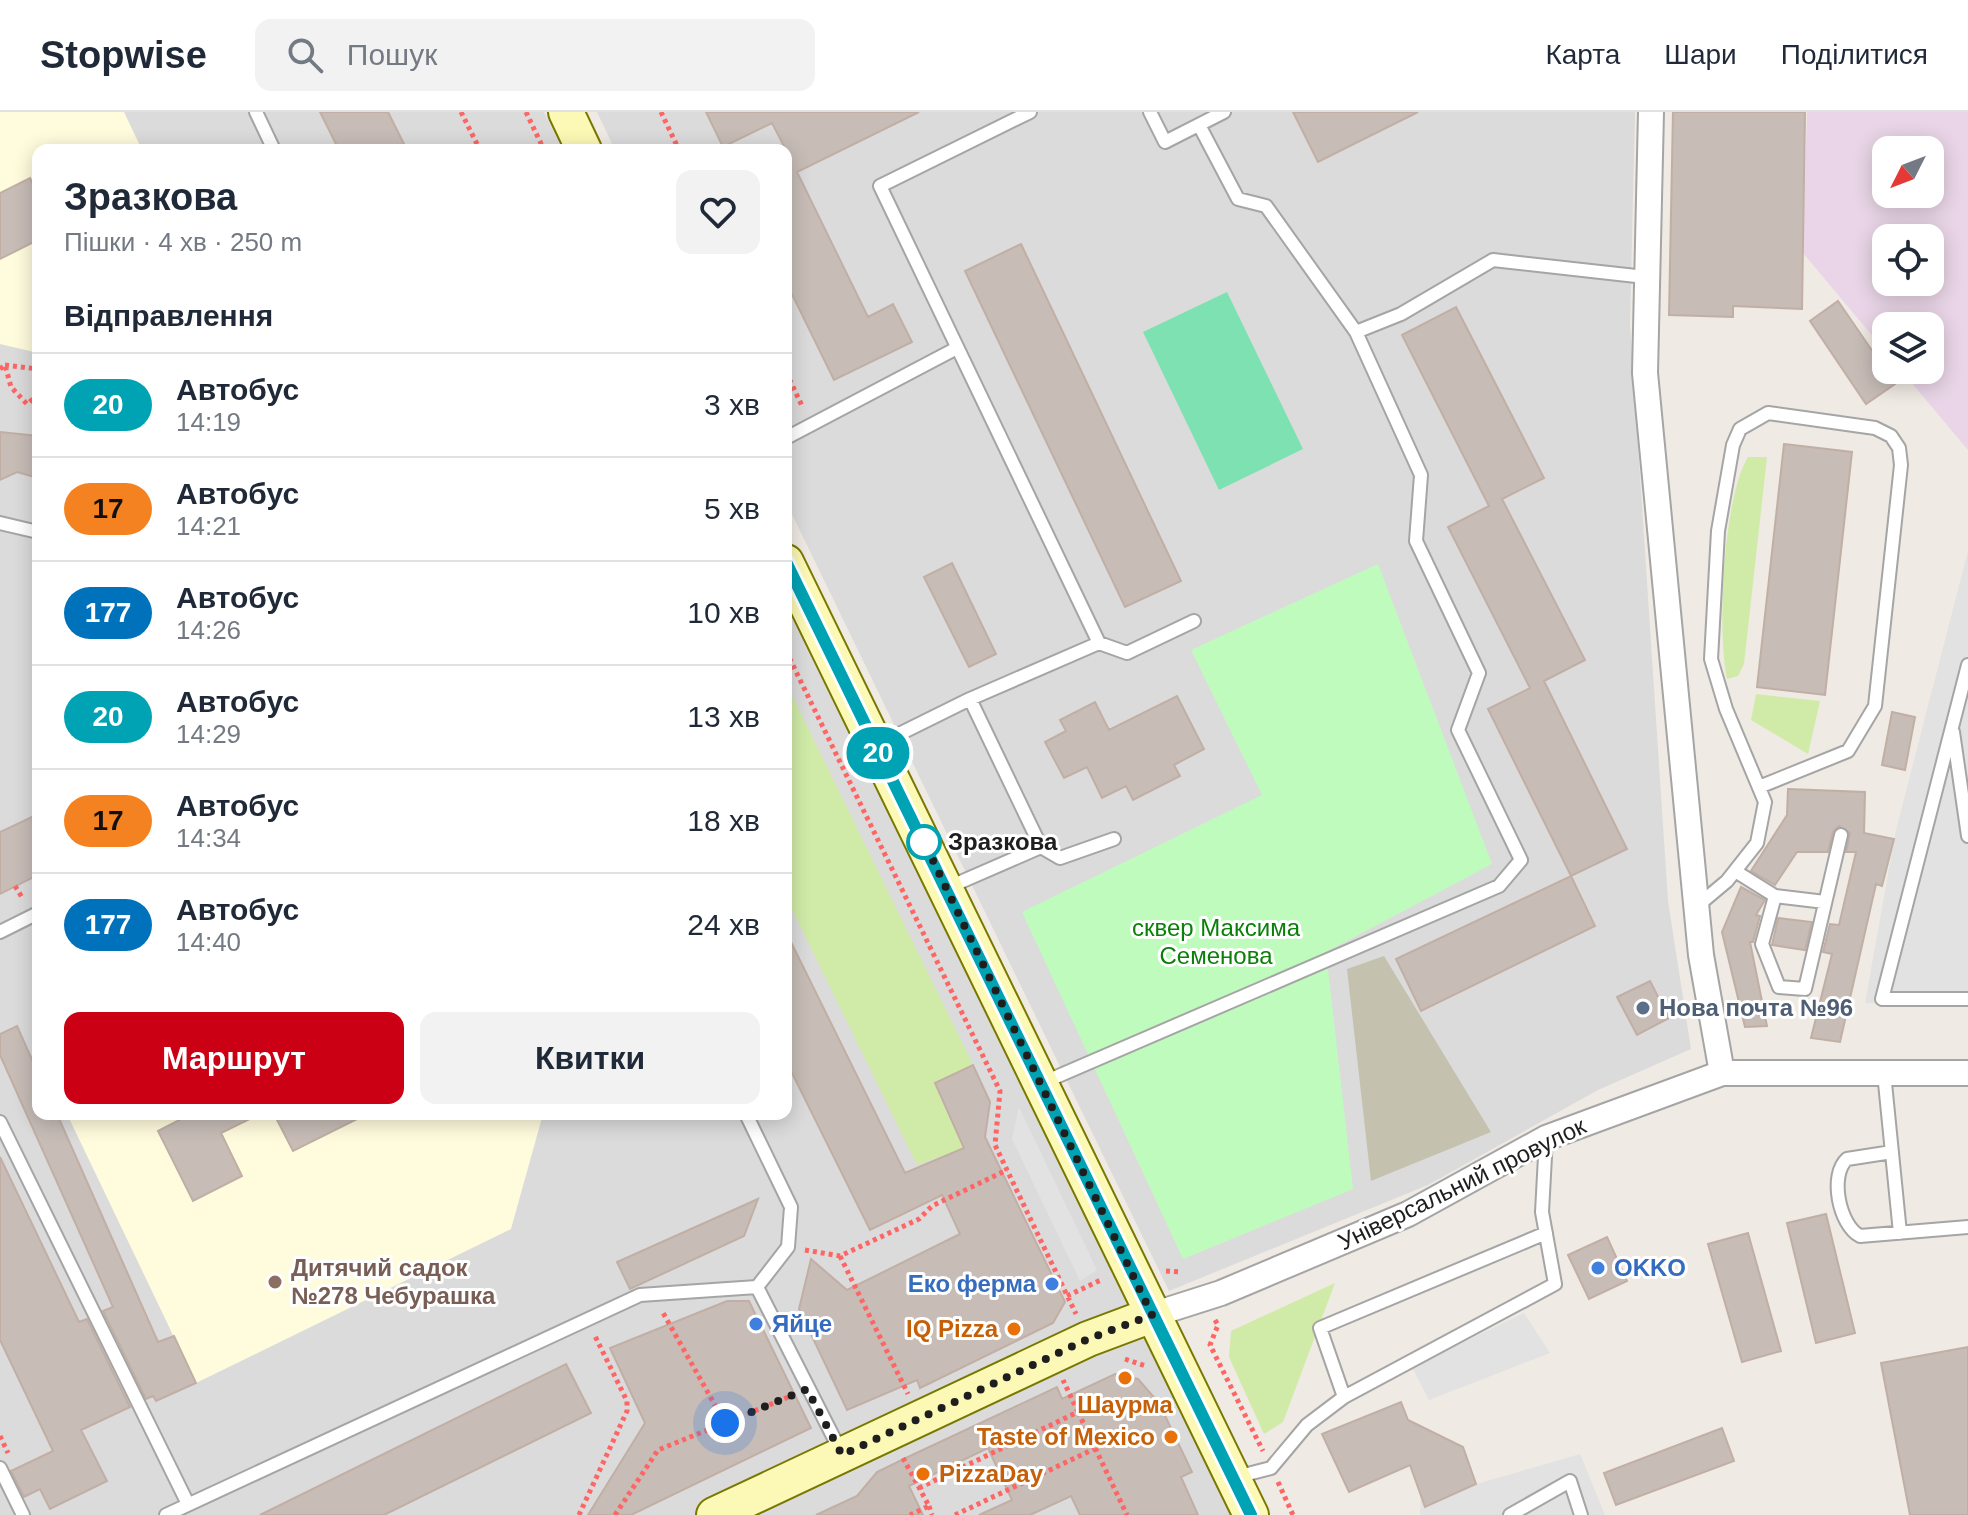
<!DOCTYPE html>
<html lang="uk">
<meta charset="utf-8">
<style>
:root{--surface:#fff;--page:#f2f2f3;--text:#1f2937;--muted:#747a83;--line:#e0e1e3;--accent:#cc0015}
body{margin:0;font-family:Arial,sans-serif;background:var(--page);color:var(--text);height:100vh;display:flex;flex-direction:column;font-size:30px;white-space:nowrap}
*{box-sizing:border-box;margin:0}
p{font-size:26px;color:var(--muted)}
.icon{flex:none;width:44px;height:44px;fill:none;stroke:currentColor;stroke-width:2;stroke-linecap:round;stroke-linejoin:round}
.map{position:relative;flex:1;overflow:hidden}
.side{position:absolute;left:32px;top:32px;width:760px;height:976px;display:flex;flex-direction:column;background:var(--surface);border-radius:16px;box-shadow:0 4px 20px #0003}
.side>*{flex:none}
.badge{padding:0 16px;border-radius:26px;font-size:28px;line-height:52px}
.needle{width:52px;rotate:228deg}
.controls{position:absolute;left:1872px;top:24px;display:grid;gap:16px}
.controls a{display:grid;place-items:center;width:72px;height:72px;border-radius:16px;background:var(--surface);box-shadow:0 4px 20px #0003;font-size:40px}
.you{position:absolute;width:40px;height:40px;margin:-20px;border:6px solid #fff;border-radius:50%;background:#1a73e8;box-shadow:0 0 0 12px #1a73e833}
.map>.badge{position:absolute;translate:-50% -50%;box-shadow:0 0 0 4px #fff}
h2{padding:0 32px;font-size:30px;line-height:72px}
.round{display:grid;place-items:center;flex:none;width:84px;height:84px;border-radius:16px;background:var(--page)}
.summary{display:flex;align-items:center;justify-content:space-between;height:136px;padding:0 32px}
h1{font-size:38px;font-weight:800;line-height:60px}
.button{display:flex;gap:16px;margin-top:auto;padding:16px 32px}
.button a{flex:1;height:92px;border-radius:16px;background:var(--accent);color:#fff;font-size:32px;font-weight:800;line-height:92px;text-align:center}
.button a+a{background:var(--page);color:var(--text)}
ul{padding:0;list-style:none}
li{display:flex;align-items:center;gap:24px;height:104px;padding:0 32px;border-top:2px solid var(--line)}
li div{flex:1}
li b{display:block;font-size:30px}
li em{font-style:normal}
li .badge{min-width:88px;font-weight:700;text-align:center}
header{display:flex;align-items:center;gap:48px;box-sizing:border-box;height:112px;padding:0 40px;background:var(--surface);border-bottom:2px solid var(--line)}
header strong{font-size:38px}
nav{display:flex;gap:44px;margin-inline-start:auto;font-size:28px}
.search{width:560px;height:72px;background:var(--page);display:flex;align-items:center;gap:20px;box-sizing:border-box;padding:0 28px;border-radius:16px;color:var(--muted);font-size:30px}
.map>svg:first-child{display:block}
.residential{fill:#dcdbdb}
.industrial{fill:#e9d5e7;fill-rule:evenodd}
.education{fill:#fffbdd}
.construction{fill:#c4c2ae}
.grass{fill:#d0eba7}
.park{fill:#c0fbbe}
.pitch{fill:#7ee1b1}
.parking{fill:#e2e2e2}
.building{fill:#c7bcb6;stroke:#c1afa5;stroke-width:2}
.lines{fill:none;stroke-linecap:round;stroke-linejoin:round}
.lane-casing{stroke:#a5a5a5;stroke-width:16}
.street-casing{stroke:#a5a5a5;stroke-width:28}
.secondary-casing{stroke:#787801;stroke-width:38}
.path{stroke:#fe6565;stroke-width:5;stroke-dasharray:4 4;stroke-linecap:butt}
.lane{stroke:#fff;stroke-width:12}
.street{stroke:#fff;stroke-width:24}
.secondary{stroke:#fcf8b5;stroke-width:34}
.line-casing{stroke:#fff;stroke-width:18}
.line{stroke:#00a3b4;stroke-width:12}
.walk{stroke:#1e1e1e;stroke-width:8;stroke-dasharray:0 14.4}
.stop-dot{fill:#fff;stroke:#00a3b4;stroke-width:4}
.service-dot{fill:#5c6f8a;stroke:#fff;stroke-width:3}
.shop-dot{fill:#3f7fe0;stroke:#fff;stroke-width:3}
.education-dot{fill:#8d6e63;stroke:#fff;stroke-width:3}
.food-dot{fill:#e8710a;stroke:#fff;stroke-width:3}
.labels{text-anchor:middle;stroke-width:6;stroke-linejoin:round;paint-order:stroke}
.stop-label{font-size:24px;font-weight:bold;fill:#1e1e1e;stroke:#fff;text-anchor:start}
.park-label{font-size:24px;fill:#0a8008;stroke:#fff}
.service-label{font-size:24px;font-weight:bold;fill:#4e5e75;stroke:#fff;text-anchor:start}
.street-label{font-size:24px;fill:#1e1e1e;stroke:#fff}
.education-label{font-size:24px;font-weight:bold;fill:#785e54;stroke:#fff;text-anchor:start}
.shop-label{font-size:24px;font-weight:bold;fill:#366cbe;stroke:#fff;text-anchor:start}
.food-label{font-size:24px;font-weight:bold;fill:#c56008;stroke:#fff;text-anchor:end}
</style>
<header>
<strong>Stopwise</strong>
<div class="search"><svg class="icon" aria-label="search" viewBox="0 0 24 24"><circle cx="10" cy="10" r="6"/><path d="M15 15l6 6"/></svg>Пошук</div>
<nav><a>Карта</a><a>Шари</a><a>Поділитися</a></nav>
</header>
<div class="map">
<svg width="1968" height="1403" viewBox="0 0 1968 1403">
<rect width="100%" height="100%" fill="#efeae3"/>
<path class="residential" d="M0 0H544L563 38H38V1002H786V494L1231 1403H0Z
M597 0H1635L1630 212 1668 789 1691 937 1598 978 1428 1073 1169 1179 786 390V38H615Z"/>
<path class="industrial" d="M1807 0H1968V338L1901 258H1930V214H1886V240L1803 141ZM1886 38H1930V82H1886ZM1886 126H1930V170H1886Z"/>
<path class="education" d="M0 0H124L142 38H38V241L0 232Z
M67 1002H543L511 1117 196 1271Z"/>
<path class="construction" d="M1384 844 1491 1020 1371 1069 1347 857Z"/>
<path class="grass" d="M1748 345H1767L1744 552 1738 564 1727 567C1717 519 1723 386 1748 345Z
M786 571 973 953 935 971 964 1036 917 1053 786 785Z
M1756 582 1820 589 1808 642 1751 608Z
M1335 1171 1283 1310 1264 1322 1229 1245 1231 1219Z"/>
<path class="park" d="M1378 452 1492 752 1326 840 1353 1077 1183 1147 1022 800 1262 683 1191 538Z"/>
<path class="pitch" d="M1227 180 1303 337 1219 378 1143 220Z"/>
<path class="parking" d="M1968 439V893L1865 891 1896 718Z
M1019 995 1097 1158 1080 1169 1012 1027Z
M1524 1201 1550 1241 1429 1288 1412 1255Z
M1580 1342 1605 1403H1420L1421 1382 1426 1394 1477 1372Z"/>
<path class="building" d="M320 0H388L407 38H339Z
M706 0H919L797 60 868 205 893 192 912 230 834 268 786 170V38L772 11 723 35Z
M1293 0H1418L1318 50Z
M1673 0H1805L1802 197 1733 194V205L1669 203Z
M30 66 38 83V128L0 147V81Z
M1021 132 1181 469 1125 495 965 159Z
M1838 189 1895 272 1866 292 1810 209Z
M1456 195 1544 366 1502 387 1585 548 1544 569 1627 737 1571 764 1488 597 1530 576 1448 415 1489 394 1402 223Z
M0 320 38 324V366L17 360 0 368Z
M1784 332 1852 340 1825 583 1757 575Z
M952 451 996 542 969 555 924 465Z
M1177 584 1204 637 1174 653 1180 664 1133 688 1126 674 1102 686 1087 655 1064 666 1045 630 1066 619 1060 608 1095 590 1109 618Z
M1892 600 1915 605 1905 658 1882 653Z
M1788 677 1865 680 1864 721 1894 727 1882 774 1876 772 1840 930 1811 926 1832 842 1823 840 1830 812 1839 813 1856 740H1846L1850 721 1839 714 1833 720 1828 740H1797L1775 773 1751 759 1787 703Z
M38 702V763L0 782V720Z
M1571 764 1595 814 1421 899 1396 847Z
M1741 775 1765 788 1756 803 1760 804 1753 830H1750L1767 914 1745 915 1722 820Z
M1778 806 1812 810 1805 838 1772 833Z
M786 820 905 1061 964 1036 935 971 973 953 990 990 985 1025 1065 1190 1053 1211 920 1276 917 1268 847 1298 799 1197 811 1147 847 1178 960 1122 942 1083 870 1118 786 949Z
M1650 869 1669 906 1637 923 1617 885Z
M17 914 38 961V1002H57L158 1230 174 1224 196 1271 156 1289 153 1284 146 1287 103 1199 113 1195 0 943V922Z
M191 1002H260L221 1021 242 1064 193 1089 158 1019Z
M274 1002H367L293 1039Z
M0 1045 79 1210 87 1207 130 1295 81 1318 107 1369 50 1397 40 1377 24 1385 11 1359 53 1339 0 1228Z
M758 1087 744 1124 630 1177 617 1150Z
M1826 1102 1855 1221 1816 1231 1787 1111Z
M1748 1121 1781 1239 1742 1250 1708 1132Z
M1607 1125 1627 1169 1589 1187 1568 1143Z
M727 1189H749L811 1316 631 1403H588L645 1311 610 1236Z
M1968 1235V1403H1910L1881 1251Z
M566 1252 591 1301 384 1403H260Z
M1115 1262 1138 1267 1159 1291 1192 1360 1181 1365 1198 1403H1080L1071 1384 1030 1403H979L1012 1388 988 1336 909 1374 923 1403H816L857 1384 877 1360 910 1344 1057 1275 1062 1287Z
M1401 1290 1408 1308 1463 1335 1476 1372 1425 1395 1410 1353 1349 1380 1322 1322Z
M1722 1316 1734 1349 1616 1393 1604 1361Z"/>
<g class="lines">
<defs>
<path id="lane" d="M256 0 274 38
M1030 0 880 74 1099 531
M1150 0 1165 30 1224 0
M1199 13 1238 87 1266 94 1356 220 1401 202 1493 148 1645 165
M786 326 957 236
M0 411 38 420
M1968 553 1882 887H1968
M970 587 1041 735
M1953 620 1968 724
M877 633 970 587 1099 531 1127 541 1194 509
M1735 759 1775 784 1762 832 1779 875 1805 877 1841 723
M949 775 1041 735 1060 746 1114 727
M1775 784 1825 790
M1696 795 1727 769 1757 731 1765 690 1726 597 1711 547 1718 419 1733 333 1740 317 1768 301 1875 316 1891 324 1899 336 1901 353 1875 594 1848 639 1759 675
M0 820 38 801
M1884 961 1900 1121
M1042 971 1499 774 1521 748 1458 618 1479 561 1416 429 1421 363 1356 220
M746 1002 791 1095 788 1135 757 1175 841 1340
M0 1010 188 1392
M1892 1040 1847 1047C1829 1063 1839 1113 1860 1124L1968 1115
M1344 1285 1320 1216 1546 1121
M0 1356 23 1403
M1236 1365 1271 1356 1307 1313 1344 1285 1555 1172 1542 1100 1546 1026
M166 1403 640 1183 757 1175
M1510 1403 1570 1369 1581 1403"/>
<path id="street" d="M1651 0 1645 261 1701 843 1722 961
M1152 1203 1221 1181 1408 1102 1546 1026 1722 961H1968"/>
<path id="secondary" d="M566 0 584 38
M786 450 1251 1403
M714 1403 1088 1227 1152 1203"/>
</defs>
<use href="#lane" class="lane-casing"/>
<use href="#street" class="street-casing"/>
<use href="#secondary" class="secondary-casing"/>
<path class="path" d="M461 0 480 38
M526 0 544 38
M661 0 679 38
M5 253 38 257
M0 257 5 253 11 275 27 292 38 283
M786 260 803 296
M786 539 1000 979 995 1033 1076 1202
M15 774 23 787
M805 1138 840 1144 919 1107 932 1094 1007 1058
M840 1144 908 1282
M1166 1159 1181 1160
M1067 1184 1103 1167
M1215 1208 1218 1213 1210 1233 1263 1339
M1125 1247 1146 1254
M1078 1300 1127 1403
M725 1311 791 1284
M0 1324 8 1341
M903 1346 929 1394 910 1403
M1278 1370 1293 1403
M919 1376 1078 1300 1063 1268
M929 1394 932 1403
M579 1403 627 1299V1289L594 1222
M615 1403 658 1338 725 1311 662 1199
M955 1403 1094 1337"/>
<use href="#lane" class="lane"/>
<use href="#street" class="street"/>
<use href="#secondary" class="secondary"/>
</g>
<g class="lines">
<defs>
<path id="line" d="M786 450 1251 1403"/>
</defs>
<use href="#line" class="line-casing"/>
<use href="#line" class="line"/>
<path class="walk" d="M725 1311 807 1277 842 1343 1088 1227 1152 1203 924 730"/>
</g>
<circle class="stop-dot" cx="924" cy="730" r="16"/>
<circle class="service-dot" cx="1643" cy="896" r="8"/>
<g class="shop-dot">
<circle cx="1598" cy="1156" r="8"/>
<circle cx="1052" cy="1172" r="8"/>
<circle cx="756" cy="1212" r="8"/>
</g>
<circle class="education-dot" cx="275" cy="1170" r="8"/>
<g class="food-dot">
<circle cx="1014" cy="1217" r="8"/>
<circle cx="1125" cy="1266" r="8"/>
<circle cx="1171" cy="1325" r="8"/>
<circle cx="923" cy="1362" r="8"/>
</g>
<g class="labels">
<g class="stop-label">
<text x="948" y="738">Зразкова</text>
</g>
<g class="park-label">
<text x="1216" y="824">сквер Максима<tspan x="1216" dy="28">Семенова</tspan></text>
</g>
<g class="service-label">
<text x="1659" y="904">Нова почта №96</text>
</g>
<g class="street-label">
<text transform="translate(1462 1072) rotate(-26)" y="8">Універсальний провулок</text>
</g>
<g class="education-label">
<text x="291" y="1164">Дитячий садок<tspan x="291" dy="28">№278 Чебурашка</tspan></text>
</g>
<g class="shop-label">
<text x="1614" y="1164">OKKO</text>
<text x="1036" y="1180" text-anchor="end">Еко ферма</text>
<text x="772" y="1220">Яйце</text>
</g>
<g class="food-label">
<text x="998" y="1225">IQ Pizza</text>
<text x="1125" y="1301" text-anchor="middle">Шаурма</text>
<text x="1155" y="1333">Taste of Mexico</text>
<text x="939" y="1370" text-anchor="start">PizzaDay</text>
</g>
</g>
</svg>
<div class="controls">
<a><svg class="needle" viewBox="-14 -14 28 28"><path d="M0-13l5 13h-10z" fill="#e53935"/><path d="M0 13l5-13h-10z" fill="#747a83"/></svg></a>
<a><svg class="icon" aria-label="locate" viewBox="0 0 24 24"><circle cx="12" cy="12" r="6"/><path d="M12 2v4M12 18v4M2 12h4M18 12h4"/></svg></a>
<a><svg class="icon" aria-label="layers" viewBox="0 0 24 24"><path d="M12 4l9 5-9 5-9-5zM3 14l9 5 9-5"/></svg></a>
</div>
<div class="you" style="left:725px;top:1311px"></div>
<b class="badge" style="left:878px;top:641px;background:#00a3b4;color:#fff">20</b>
<section class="side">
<div class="summary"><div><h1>Зразкова</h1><p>Пішки · 4 хв · 250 m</p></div><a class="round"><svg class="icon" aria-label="heart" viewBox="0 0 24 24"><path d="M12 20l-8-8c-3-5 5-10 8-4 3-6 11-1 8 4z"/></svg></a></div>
<h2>Відправлення</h2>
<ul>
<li><span class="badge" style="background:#00a3b4;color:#fff">20</span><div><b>Автобус</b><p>14:19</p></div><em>3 хв</em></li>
<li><span class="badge" style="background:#f58220;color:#111">17</span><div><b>Автобус</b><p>14:21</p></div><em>5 хв</em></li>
<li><span class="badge" style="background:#0072bc;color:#fff">177</span><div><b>Автобус</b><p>14:26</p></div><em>10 хв</em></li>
<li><span class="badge" style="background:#00a3b4;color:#fff">20</span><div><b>Автобус</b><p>14:29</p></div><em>13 хв</em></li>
<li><span class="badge" style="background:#f58220;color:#111">17</span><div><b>Автобус</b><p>14:34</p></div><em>18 хв</em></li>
<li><span class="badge" style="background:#0072bc;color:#fff">177</span><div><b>Автобус</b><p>14:40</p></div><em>24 хв</em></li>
</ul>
<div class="button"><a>Маршрут</a><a>Квитки</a></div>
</section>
</div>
